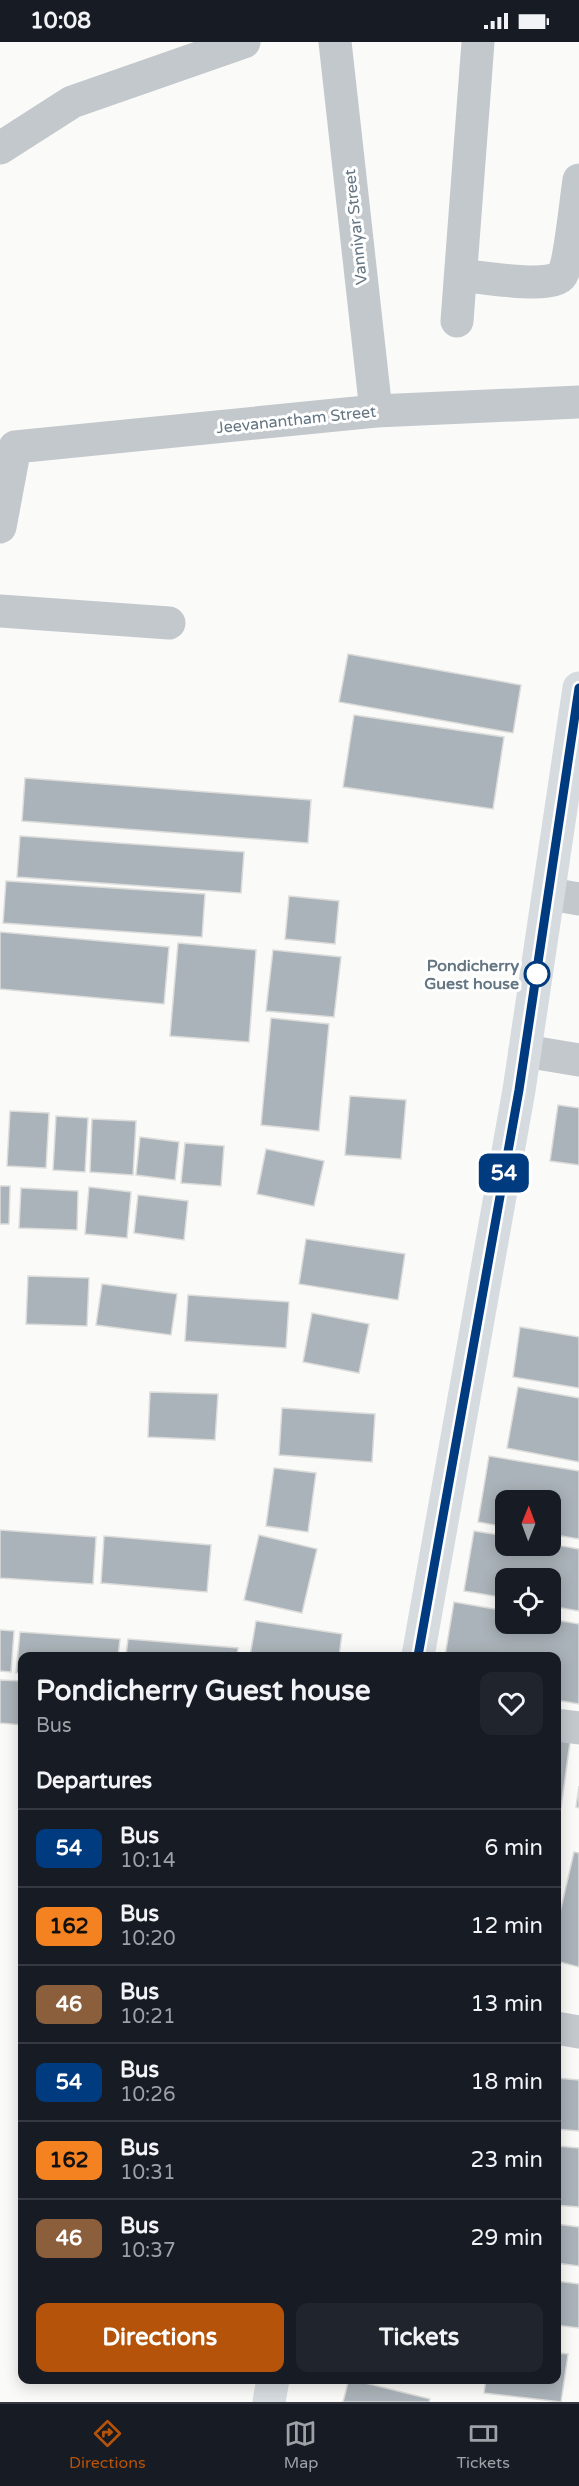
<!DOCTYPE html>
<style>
:root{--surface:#171b24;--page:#20242c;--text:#f1f3f6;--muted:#9ea1a6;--line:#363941;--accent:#b45309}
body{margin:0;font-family:"Varela Round",sans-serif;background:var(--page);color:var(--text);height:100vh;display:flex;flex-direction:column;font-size:22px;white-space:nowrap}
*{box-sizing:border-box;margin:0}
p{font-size:20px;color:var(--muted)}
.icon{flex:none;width:33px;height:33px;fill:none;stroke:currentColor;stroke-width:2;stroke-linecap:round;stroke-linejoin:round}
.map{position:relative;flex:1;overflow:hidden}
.sheet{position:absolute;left:18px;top:1610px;width:543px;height:732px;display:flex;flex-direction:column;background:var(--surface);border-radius:12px;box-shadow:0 3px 15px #0003}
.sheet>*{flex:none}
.badge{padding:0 12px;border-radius:9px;font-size:21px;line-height:39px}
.needle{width:39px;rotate:1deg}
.buttons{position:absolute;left:495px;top:1448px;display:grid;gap:12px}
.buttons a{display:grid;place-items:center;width:66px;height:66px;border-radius:12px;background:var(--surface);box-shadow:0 3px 15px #0003;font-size:30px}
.map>.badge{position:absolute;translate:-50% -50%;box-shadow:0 0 0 3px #fff}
h2{padding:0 18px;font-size:22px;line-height:54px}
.round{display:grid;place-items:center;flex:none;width:63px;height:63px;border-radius:12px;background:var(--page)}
.summary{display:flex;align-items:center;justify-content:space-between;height:102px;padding:0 18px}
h1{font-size:28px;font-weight:700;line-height:45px}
.primary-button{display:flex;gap:12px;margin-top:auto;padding:12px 18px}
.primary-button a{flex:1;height:69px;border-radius:12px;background:var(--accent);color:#fff;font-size:24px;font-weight:700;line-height:69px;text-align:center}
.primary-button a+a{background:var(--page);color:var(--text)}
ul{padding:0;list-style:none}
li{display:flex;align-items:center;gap:18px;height:78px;padding:0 18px;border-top:2px solid var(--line)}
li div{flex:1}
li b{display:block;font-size:22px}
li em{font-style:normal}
li .badge{min-width:66px;font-weight:700;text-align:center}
.status{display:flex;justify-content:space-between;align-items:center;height:42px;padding:0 30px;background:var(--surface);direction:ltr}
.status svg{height:16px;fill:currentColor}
.tab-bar{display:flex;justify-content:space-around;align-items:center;height:84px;border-top:2px solid var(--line);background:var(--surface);font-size:16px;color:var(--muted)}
.tab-bar a{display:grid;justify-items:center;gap:3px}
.tab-bar .selected{color:var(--accent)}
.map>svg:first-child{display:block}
.building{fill:#aab3b9;stroke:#dcdcda;stroke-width:1.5}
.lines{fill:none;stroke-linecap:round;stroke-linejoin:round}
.minor{stroke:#c3c8cc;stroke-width:33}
.major{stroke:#d6dbdf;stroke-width:33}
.line-casing{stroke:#fff;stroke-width:14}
.line{stroke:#003b80;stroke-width:9}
.stop-dot{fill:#fff;stroke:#003b80;stroke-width:3}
.labels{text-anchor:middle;stroke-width:6;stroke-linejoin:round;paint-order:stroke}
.street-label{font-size:16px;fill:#657683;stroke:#fff}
.stop-label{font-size:16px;font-weight:bold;fill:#657683;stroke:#fff;text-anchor:end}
</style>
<div class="status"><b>10:08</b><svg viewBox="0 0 49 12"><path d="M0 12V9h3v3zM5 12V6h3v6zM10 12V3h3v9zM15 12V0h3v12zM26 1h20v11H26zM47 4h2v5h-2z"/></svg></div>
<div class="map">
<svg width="579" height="2360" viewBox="0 0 579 2360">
<rect width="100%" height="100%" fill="#fafaf8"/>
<path class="building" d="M348 612 521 643 513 691 339 660Z
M354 673 504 695 493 767 343 745Z
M25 736 311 758 308 801 22 779Z
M20 794 244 810 241 851 17 835Z
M6 839 205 852 202 895 3 881Z
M289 854 339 859 335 902 285 897Z
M0 890 169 905 164 962 0 947Z
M178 901 256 908 249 1000 170 994Z
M273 908 341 915 334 975 266 969Z
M271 976 329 982 319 1089 261 1083Z
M350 1054 406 1058 401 1117 345 1113Z
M558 1063 579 1066V1123L550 1119Z
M10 1069 49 1071 46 1126 7 1124Z
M56 1074 88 1076 85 1130 53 1128Z
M92 1077 136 1079 133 1133 90 1130Z
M140 1095 179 1100 175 1138 136 1133Z
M185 1101 224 1104 221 1144 181 1141Z
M266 1107 324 1119 314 1164 257 1152Z
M0 1144H10L9 1182H0Z
M89 1145 131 1150 127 1196 85 1192Z
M21 1146 78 1149 77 1188 19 1186Z
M138 1153 188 1159 184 1198 134 1191Z
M306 1197 405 1212 398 1258 299 1242Z
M28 1234 89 1236 87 1284 26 1282Z
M102 1242 177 1252 171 1293 96 1283Z
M188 1253 289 1260 286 1306 185 1299Z
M312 1271 369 1282 359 1331 303 1320Z
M520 1285 579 1295V1346L513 1335Z
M518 1345 579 1356V1420L507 1406Z
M150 1350 218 1352 215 1398 148 1395Z
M282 1366 375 1372 372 1420 279 1413Z
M489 1414 579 1429V1497L550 1492V1458H506V1485L478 1480Z
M274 1426 316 1431 308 1490 266 1484Z
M0 1488 96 1495 93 1542 0 1536Z
M474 1489 506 1494V1503L550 1502 579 1507V1569L550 1564V1536H506V1556L464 1549Z
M259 1493 317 1507 302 1571 244 1558Z
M104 1494 211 1503 207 1550 101 1541Z
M454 1560 506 1569V1581H550V1577L579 1582V1662L556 1658V1614H445Z
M256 1579 342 1592 339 1614H250Z
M0 1588 14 1589 11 1630 0 1629Z
M20 1590 120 1597 118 1614H22V1631H16Z
M128 1597 238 1606 237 1614H126Z
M0 1638 22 1639V1683L0 1681Z
M556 1698 570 1700 561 1766 556 1765Z
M579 1744V1766L576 1765Z
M574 1810 579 1811V1925L556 1919V1888Z
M556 2036 579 2038V2089L556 2087Z
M556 2104 579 2106V2165L556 2163Z
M556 2182 579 2185V2224L556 2221Z
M556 2239 579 2242V2286L556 2283Z
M556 2311 568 2312 561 2360 484 2351 486 2337H556Z
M349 2337 430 2357 429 2360H343Z"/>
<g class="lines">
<path class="minor" d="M335 0 376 369
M0 106 72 60 244 0
M461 233C480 235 549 247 561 234 570 224 576 156 579 138
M457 279 478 0
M15 405 376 369 579 360
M0 485 15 405
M0 569 169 581
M550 852 579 857
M525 1009 579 1018
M556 1683 579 1686
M556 1986 579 1990"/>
<path class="major" d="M418 1614 519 1048 579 646
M269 2360 273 2337"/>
</g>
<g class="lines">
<defs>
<path id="line" d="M418 1614 519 1048 579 646"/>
</defs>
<use href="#line" class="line-casing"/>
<use href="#line" class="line"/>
</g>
<circle class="stop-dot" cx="537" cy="932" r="12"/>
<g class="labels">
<g class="street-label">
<text transform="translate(355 185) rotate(-96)" y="6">Vanniyar Street</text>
<text transform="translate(296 377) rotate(-6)" y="6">Jeevanantham Street</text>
</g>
<g class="stop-label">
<text x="519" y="929">Pondicherry<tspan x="519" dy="18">Guest house</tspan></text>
</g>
</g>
</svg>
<div class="buttons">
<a><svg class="needle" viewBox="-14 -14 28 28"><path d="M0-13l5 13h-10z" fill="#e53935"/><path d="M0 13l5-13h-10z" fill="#9ea1a6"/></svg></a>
<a><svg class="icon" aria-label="locate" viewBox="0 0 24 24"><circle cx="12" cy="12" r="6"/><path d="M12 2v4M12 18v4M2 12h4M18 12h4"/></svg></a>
</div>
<b class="badge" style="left:504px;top:1131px;background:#003b80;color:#fff">54</b>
<section class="sheet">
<div class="summary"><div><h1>Pondicherry Guest house</h1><p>Bus</p></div><a class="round"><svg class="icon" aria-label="heart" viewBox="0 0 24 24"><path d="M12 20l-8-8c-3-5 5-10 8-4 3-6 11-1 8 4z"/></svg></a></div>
<h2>Departures</h2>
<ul>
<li><span class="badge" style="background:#003b80;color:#fff">54</span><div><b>Bus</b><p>10:14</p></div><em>6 min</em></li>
<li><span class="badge" style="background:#f58220;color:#111">162</span><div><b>Bus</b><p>10:20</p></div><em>12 min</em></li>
<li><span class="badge" style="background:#8b5e3c;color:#fff">46</span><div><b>Bus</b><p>10:21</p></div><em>13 min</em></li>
<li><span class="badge" style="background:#003b80;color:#fff">54</span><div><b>Bus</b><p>10:26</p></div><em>18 min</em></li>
<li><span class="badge" style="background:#f58220;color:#111">162</span><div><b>Bus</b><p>10:31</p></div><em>23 min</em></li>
<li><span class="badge" style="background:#8b5e3c;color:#fff">46</span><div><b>Bus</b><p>10:37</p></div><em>29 min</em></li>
</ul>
<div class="primary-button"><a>Directions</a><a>Tickets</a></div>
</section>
</div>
<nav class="tab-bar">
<a class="selected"><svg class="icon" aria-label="directions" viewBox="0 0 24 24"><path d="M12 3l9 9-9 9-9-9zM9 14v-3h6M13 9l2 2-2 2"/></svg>Directions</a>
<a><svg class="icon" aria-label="map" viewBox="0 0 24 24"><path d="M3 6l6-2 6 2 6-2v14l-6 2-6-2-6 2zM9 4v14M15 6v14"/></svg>Map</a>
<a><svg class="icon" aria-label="tickets" viewBox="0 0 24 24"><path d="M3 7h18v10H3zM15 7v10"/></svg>Tickets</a>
</nav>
